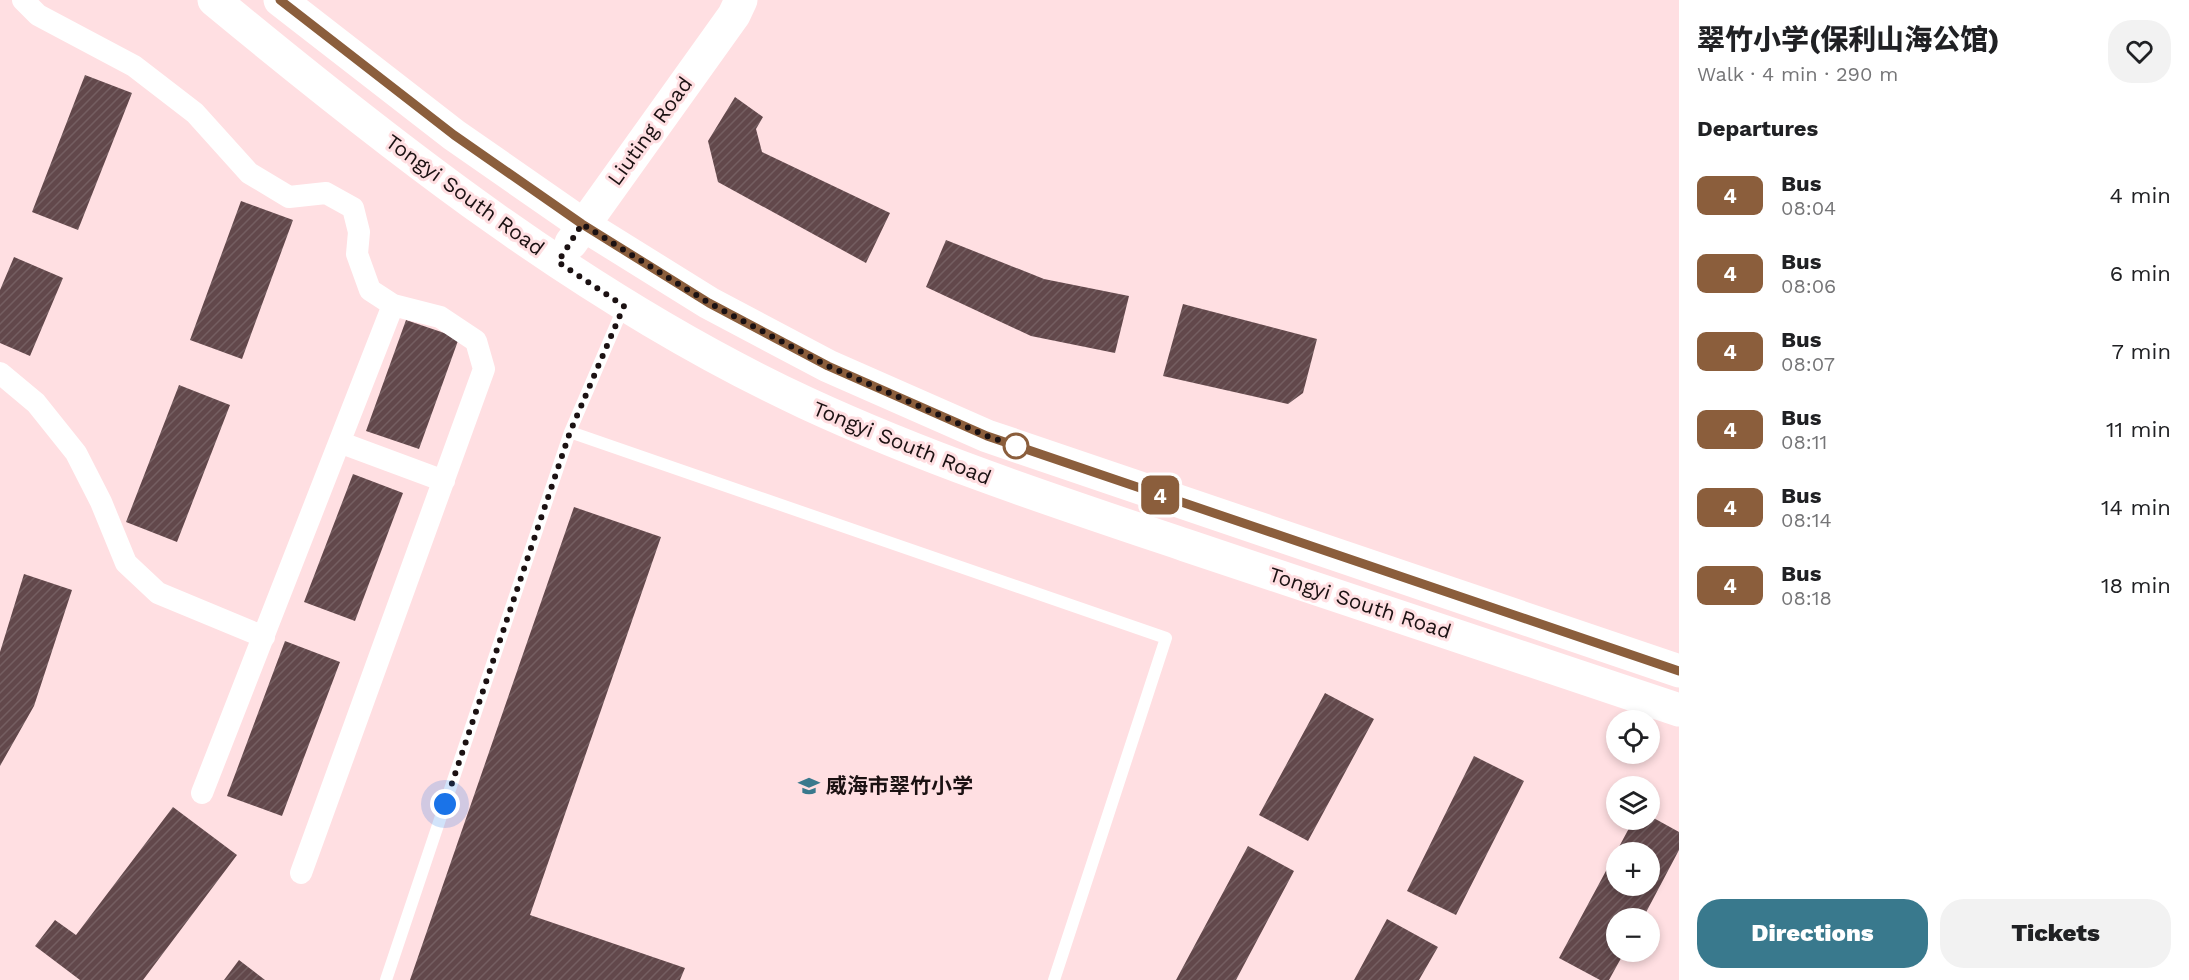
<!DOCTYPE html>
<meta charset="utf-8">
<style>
:root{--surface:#fff;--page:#f2f2f2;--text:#202124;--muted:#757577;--accent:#39798d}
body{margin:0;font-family:"Work Sans","Noto Sans SC",sans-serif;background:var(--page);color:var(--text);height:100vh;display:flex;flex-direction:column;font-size:22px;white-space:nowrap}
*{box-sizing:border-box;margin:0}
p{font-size:20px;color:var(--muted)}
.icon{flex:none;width:33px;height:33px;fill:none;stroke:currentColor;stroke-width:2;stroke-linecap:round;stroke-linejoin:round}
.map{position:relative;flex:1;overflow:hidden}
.panel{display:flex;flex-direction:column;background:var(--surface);width:510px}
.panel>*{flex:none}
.badge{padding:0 12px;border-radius:9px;font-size:21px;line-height:39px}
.tools{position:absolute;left:1606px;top:710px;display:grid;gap:12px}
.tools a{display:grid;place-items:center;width:54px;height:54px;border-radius:50%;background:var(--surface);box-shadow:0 3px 9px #0003;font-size:30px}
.you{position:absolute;width:30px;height:30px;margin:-15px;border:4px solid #fff;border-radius:50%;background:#1a73e8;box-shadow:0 0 0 9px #1a73e833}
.map>.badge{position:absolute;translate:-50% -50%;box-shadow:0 0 0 3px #fff}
h2{padding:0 18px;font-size:22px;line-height:54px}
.round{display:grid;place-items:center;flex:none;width:63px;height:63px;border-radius:24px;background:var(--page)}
.overview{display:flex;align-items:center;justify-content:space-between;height:102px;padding:0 18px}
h1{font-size:28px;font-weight:800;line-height:45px}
.button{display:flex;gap:12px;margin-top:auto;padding:12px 18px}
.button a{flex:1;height:69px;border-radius:24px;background:var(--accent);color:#fff;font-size:24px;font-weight:800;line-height:69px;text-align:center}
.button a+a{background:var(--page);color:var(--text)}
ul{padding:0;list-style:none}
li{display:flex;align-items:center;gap:18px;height:78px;padding:0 18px}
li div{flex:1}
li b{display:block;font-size:22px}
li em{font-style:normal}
li .badge{min-width:66px;font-weight:700;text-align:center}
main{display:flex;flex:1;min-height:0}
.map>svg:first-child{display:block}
.building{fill:url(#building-hatch);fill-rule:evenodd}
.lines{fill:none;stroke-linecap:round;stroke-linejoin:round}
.lane{stroke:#fff;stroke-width:12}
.street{stroke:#fff;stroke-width:22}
.secondary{stroke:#fff;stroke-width:33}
.line-casing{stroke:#fff;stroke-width:14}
.line{stroke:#8b5e3c;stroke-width:9}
.walk{stroke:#1b1112;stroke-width:6;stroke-dasharray:0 10.8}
.stop-dot{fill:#fff;stroke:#8b5e3c;stroke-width:3}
.labels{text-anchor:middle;stroke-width:6;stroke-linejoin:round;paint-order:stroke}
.street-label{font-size:21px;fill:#1b1112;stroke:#ffdfe2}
.poi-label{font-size:21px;font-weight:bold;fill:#1b1112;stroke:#ffdfe2;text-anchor:start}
</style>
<main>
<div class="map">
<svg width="1679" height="980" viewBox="0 0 1679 980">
<defs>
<pattern id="building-hatch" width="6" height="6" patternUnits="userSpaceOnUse" patternTransform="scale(1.5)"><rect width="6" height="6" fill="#62484b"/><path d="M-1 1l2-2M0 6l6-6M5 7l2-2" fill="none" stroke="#745e61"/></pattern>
</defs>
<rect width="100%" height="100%" fill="#ffdfe2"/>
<path class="building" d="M85 75 132 93 78 230 32 212Z
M735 97 763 117 756 129 762 152 890 213 866 263 718 182 708 141Z
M241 201 293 220 242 359 190 340Z
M946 240 1044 279 1129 296 1115 353 1031 336 926 287Z
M14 257 63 278 30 356 0 343V290Z
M1183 304 1317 339 1303 393 1288 404 1163 376Z
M406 320 459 338 419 449 366 431Z
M179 385 230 405 177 542 126 522Z
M353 474 403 493 355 621 304 602Z
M574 507 661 537 530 915 685 968 680 980H410Z
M24 574 72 590 34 706 0 766V652Z
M285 641 340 662 282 816 227 796Z
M1325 693 1374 719 1308 841 1259 815Z
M1474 756 1524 781 1456 915 1407 891Z
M173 807 237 855 143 980H80L35 946 55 920 76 935Z
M1650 816 1679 832V850L1643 918H1617V951H1625L1609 980H1600L1559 958 1634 819H1650ZM1617 852H1650V885H1617Z
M1248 846 1294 871 1236 980H1176Z
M1387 919 1438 947 1419 980H1354Z
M239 960 265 980H224Z"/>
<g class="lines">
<path class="lane" d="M570 432 1166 638 1054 980
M386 980 570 432 624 306"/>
<path class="street" d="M23 0 38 15 134 66 195 113 249 173 289 197 326 193 353 208 359 232 357 254 370 290 393 305 440 317 476 341 484 369 301 873
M0 373 36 403 76 453 101 502 126 563 158 593 264 637
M347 445 444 481
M202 793 393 305"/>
<path class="secondary" d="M214 0C398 152 589 302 806 403 929 460 1057 502 1185 545 1350 600 1515 654 1679 710
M280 0 454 135 582 224 709 303 828 366 987 436 1679 671
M571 243 734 15 741 0"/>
</g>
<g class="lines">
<defs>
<path id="line" d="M280 0 454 135 582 224 709 303 828 366 987 436 1679 671"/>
</defs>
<use href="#line" class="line-casing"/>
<use href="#line" class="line"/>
<path class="walk" d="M445 804 570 432 624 306 558 262 582 224 709 303 828 366 987 436 1016 446"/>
</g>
<defs>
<symbol id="school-bare" viewBox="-9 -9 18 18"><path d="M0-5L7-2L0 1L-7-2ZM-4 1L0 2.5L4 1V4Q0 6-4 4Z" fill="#39798d" stroke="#ffdfe2" stroke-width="2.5" paint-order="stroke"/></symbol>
</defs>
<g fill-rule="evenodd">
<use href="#school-bare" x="794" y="771" width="30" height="30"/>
</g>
<circle class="stop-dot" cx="1016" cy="446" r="12"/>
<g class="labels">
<g class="street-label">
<text transform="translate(650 131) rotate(-54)" y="7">Liuting Road</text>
<text transform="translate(465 195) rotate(36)" y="7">Tongyi South Road</text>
<text transform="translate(902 443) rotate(22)" y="7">Tongyi South Road</text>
<text transform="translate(1360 603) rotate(18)" y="7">Tongyi South Road</text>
</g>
<g class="poi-label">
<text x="826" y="793">威海市翠竹小学</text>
</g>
</g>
</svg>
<div class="tools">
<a><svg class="icon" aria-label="locate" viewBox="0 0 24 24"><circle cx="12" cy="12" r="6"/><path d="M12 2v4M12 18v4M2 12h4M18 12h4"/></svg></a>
<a><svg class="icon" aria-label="layers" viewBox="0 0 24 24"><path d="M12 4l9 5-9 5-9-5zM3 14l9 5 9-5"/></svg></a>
<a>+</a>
<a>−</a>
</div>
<div class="you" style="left:445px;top:804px"></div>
<b class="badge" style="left:1160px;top:495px;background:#8b5e3c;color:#fff">4</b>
</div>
<section class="panel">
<div class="overview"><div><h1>翠竹小学(保利山海公馆)</h1><p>Walk · 4 min · 290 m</p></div><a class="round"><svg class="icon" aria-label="heart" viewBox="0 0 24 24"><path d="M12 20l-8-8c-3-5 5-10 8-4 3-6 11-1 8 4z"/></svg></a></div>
<h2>Departures</h2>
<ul>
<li><span class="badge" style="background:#8b5e3c;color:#fff">4</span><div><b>Bus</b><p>08:04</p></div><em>4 min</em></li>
<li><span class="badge" style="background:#8b5e3c;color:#fff">4</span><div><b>Bus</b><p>08:06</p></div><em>6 min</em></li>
<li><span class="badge" style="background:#8b5e3c;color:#fff">4</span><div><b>Bus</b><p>08:07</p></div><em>7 min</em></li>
<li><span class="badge" style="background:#8b5e3c;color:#fff">4</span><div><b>Bus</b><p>08:11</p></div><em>11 min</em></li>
<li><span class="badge" style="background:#8b5e3c;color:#fff">4</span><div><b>Bus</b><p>08:14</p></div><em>14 min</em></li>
<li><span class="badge" style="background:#8b5e3c;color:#fff">4</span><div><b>Bus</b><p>08:18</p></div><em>18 min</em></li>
</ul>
<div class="button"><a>Directions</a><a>Tickets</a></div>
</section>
</main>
